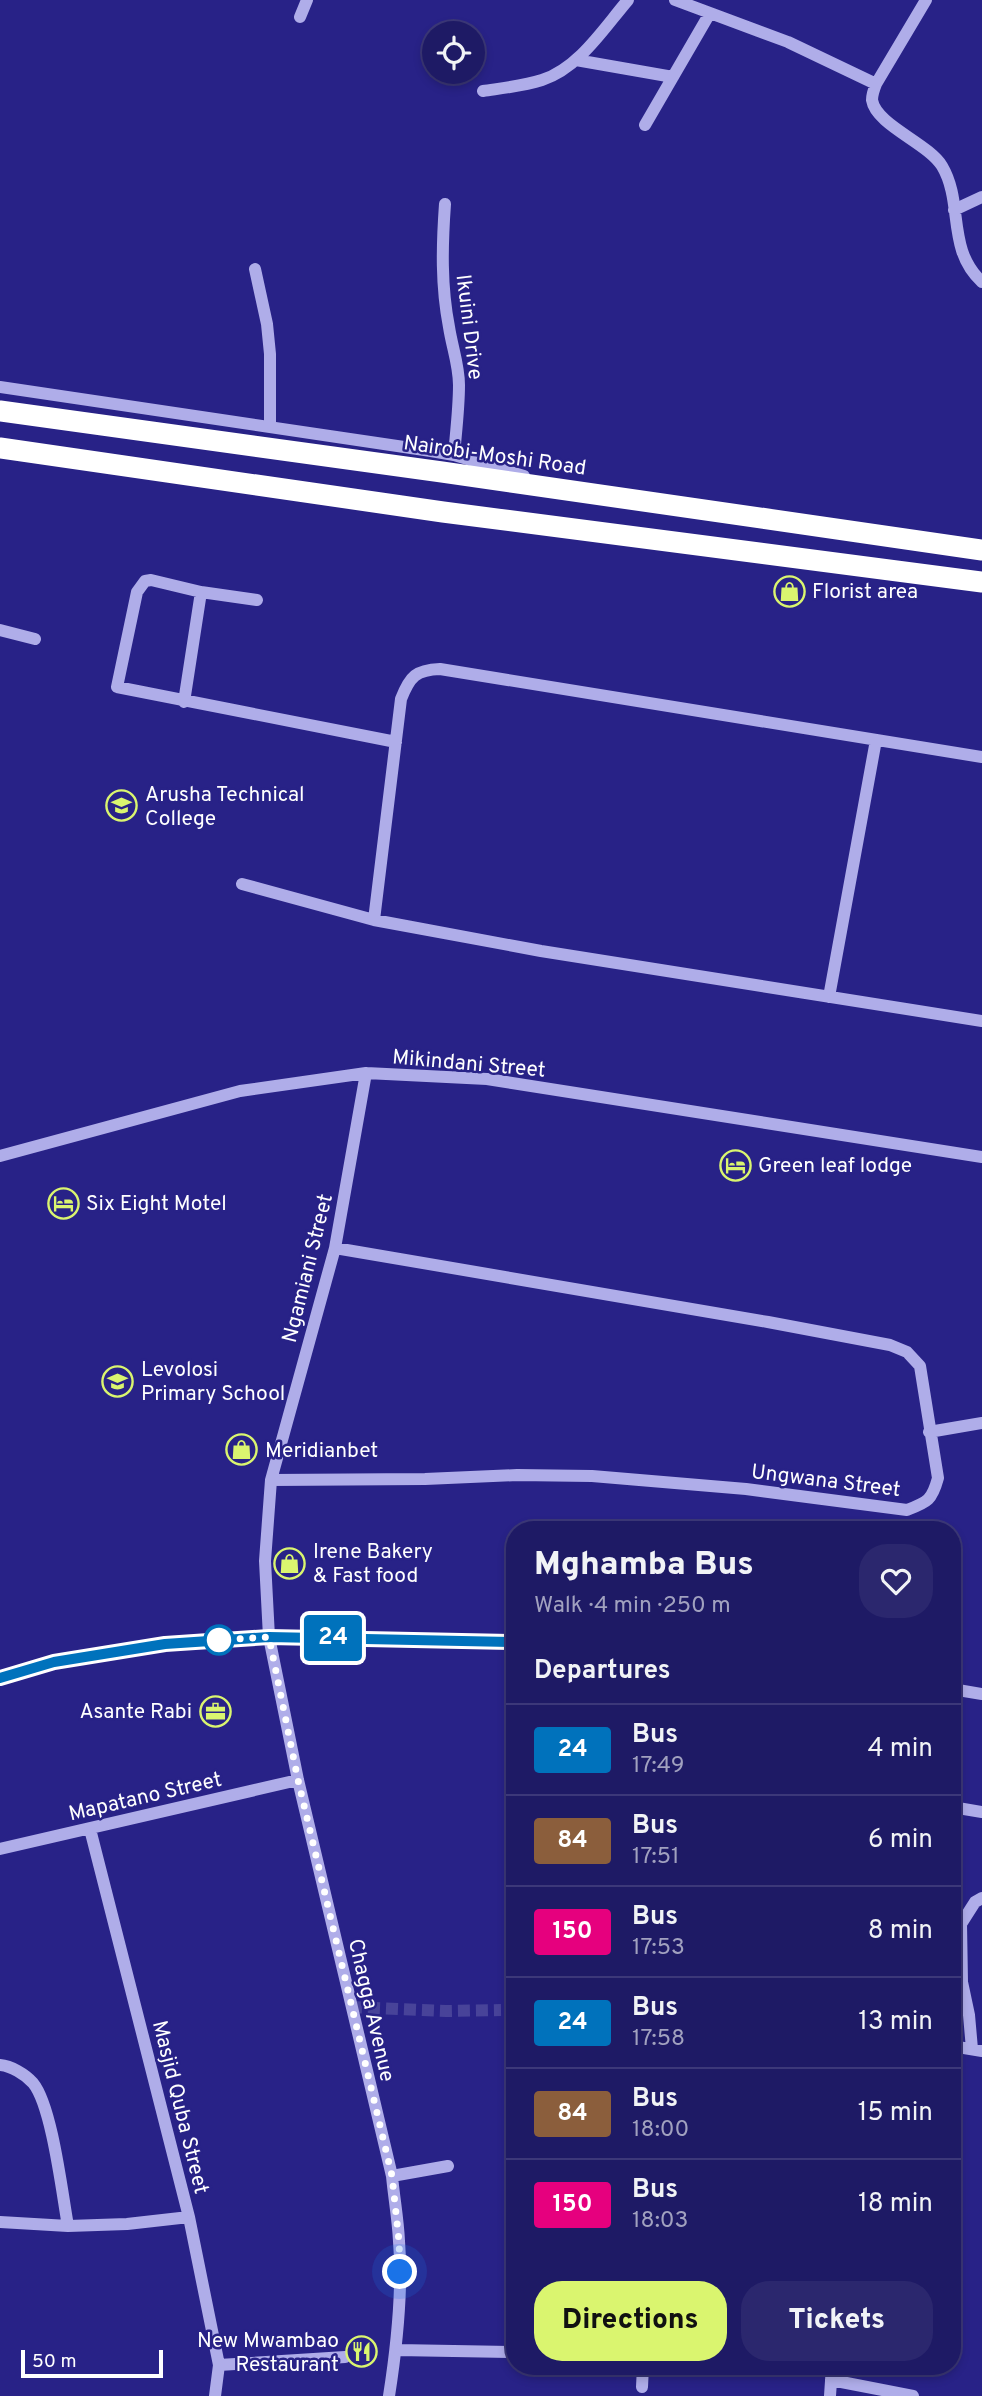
<!DOCTYPE html>
<meta charset="utf-8">
<style>
:root{--surface:#1e1a65;--page:#2b276e;--text:#f1f3f6;--muted:#a1a1bf;--line:#3c3879;--accent:#daf56f}
body{margin:0;font-family:Overpass,sans-serif;background:var(--page);color:var(--text);height:100vh;display:flex;flex-direction:column;font-size:26px;white-space:nowrap}
*{box-sizing:border-box;margin:0}
p{font-size:23px;color:var(--muted)}
.icon{flex:none;width:38px;height:38px;fill:none;stroke:currentColor;stroke-width:2;stroke-linecap:round;stroke-linejoin:round}
.map{position:relative;flex:1;overflow:hidden}
.drawer{position:absolute;left:506px;top:1521px;width:455px;height:854px;display:flex;flex-direction:column;background:var(--surface);border-radius:28px;box-shadow:0 4px 10px #0003,0 0 0 2px var(--line)}
.drawer>*{flex:none}
.badge{padding:0 14px;border-radius:5px;font-size:24px;line-height:46px}
.buttons{position:absolute;left:422px;top:21px;display:grid;gap:14px}
.buttons a{display:grid;place-items:center;width:63px;height:63px;border-radius:50%;background:var(--surface);box-shadow:0 4px 10px #0003,0 0 0 2px var(--line);font-size:35px}
.scale{position:absolute;left:21px;bottom:18px;width:142px;box-sizing:border-box;padding-left:7px;border:4px solid #fff;border-top:0;font-size:19px;line-height:24px;white-space:nowrap;color:#fff;-webkit-text-stroke:5px #282287;paint-order:stroke}
.you{position:absolute;width:35px;height:35px;margin:-18px;border:5px solid #fff;border-radius:50%;background:#1a73e8;box-shadow:0 0 0 10px #1a73e833}
.map>.badge{position:absolute;translate:-50% -50%;box-shadow:0 0 0 4px #fff}
h2{padding:0 28px;font-size:26px;line-height:63px}
.round{display:grid;place-items:center;flex:none;width:74px;height:74px;border-radius:28px;background:var(--page)}
.headline{display:flex;align-items:center;justify-content:space-between;height:119px;padding:0 28px}
h1{font-size:33px;font-weight:800;line-height:52px}
.primary-button{display:flex;gap:14px;margin-top:auto;padding:14px 28px}
.primary-button a{flex:1;height:80px;border-radius:28px;background:var(--accent);color:#111;font-size:28px;font-weight:800;line-height:80px;text-align:center}
.primary-button a+a{background:var(--page);color:var(--text)}
ul{padding:0;list-style:none}
li{display:flex;align-items:center;gap:21px;height:91px;padding:0 28px;border-top:2px solid var(--line)}
li div{flex:1}
li b{display:block;font-size:26px}
li em{font-style:normal}
li .badge{min-width:77px;font-weight:700;text-align:center}
.map>svg:first-child{display:block}
.lines{fill:none;stroke-linecap:round;stroke-linejoin:round}
.minor-tunnel{stroke:#484399;stroke-width:12;stroke-dasharray:12 6;stroke-linecap:butt}
.minor{stroke:#afade9;stroke-width:12}
.highway{stroke:#fff;stroke-width:21}
.line-casing{stroke:#fff;stroke-width:16}
.line{stroke:#0072bc;stroke-width:10}
.walk{stroke:#fff;stroke-width:7;stroke-dasharray:0 12.6}
.stop-dot{fill:#fff;stroke:#0072bc;stroke-width:3.5}
.labels{text-anchor:middle;stroke-width:5;stroke-linejoin:round;paint-order:stroke}
.street-label{font-size:21px;fill:#fff;stroke:#282287}
.poi-label{font-size:21px;fill:#fff;stroke:#282287;text-anchor:start}
</style>
<div class="map">
<svg width="982" height="2396" viewBox="0 0 982 2396">
<rect width="100%" height="100%" fill="#282287"/>
<g class="lines">
<path class="minor-tunnel" d="M350 2007 446 2011 501 2010"/>
<path class="minor" d="M675 0 788 42 876 84
M926 0 876 84C874 89 872 95 872 100 876 125 928 143 942 166 964 203 946 249 982 282
M300 17 307 0
M576 60 673 77
M483 91C503 88 523 86 542 80 579 68 604 28 628 0
M645 125 710 13
M445 204C442 246 441 286 449 327 452 347 459 365 459 385 459 408 456 432 454 455
M954 210 982 197
M255 269 267 324 270 354V427
M0 387 431 451 454 455 524 476
M257 600 201 592 151 580 145 581 137 592 117 687 396 742
M0 630 35 639
M184 702 201 592
M242 884 374 920 541 951 982 1021
M374 920 401 699C410 676 416 670 440 669L982 757
M829 997 876 740
M366 1073 335 1248 271 1480 265 1561 269 1637 298 1780 392 2176C394 2198 398 2219 399 2241 403 2292 397 2345 389 2396
M0 1156 240 1091 366 1073 487 1079 982 1157
M929 1432 982 1423
M271 1480 425 1479 517 1475 592 1476 746 1489 907 1510C928 1502 932 1500 938 1478L920 1366 907 1352 890 1345 768 1322 335 1248
M0 1677 54 1662 165 1644 269 1637 514 1642
M952 1689 982 1694
M952 1807 982 1812
M90 1829 189 2217 219 2365 215 2396
M0 1849 298 1780
M514 2044V2125
M952 2046 982 2051
M972 2049 969 2015 962 1982 961 1924 975 1902 982 1898
M0 2065C11 2066 25 2074 33 2083 52 2106 62 2193 68 2226
M392 2176 448 2166
M0 2222 68 2226 127 2224 189 2217
M397 2350 514 2352
M219 2365 345 2357
M831 2380 913 2396
M642 2387 643 2366
M830 2396 832 2366"/>
<path class="highway" d="M0 411 442 472 982 550
M0 448 443 512 982 582"/>
</g>
<g class="lines">
<defs>
<path id="line" d="M0 1678 54 1662 165 1644 269 1637 514 1642"/>
</defs>
<use href="#line" class="line-casing"/>
<use href="#line" class="line"/>
<path class="walk" d="M219 1640H217L269 1637 298 1780 392 2176 399 2241 400 2272"/>
</g>
<defs>
<symbol id="shop-ring" viewBox="-11 -11 22 22"><circle r="9.5" fill="#282287" stroke="#daf56f" stroke-width="1.5"/><path d="M-5-2.5h2.3a2.7 3.5 0 0 1 5.4 0H5L5.5 6h-11ZM-1.5-2.5h3a1.5 2.3 0 0 0-3 0Z" fill="#daf56f"/></symbol>
<symbol id="university-ring" viewBox="-11 -11 22 22"><circle r="9.5" fill="#282287" stroke="#daf56f" stroke-width="1.5"/><path d="M0-5L7-2L0 1L-7-2ZM-4 1L0 2.5L4 1V4Q0 6-4 4Z" fill="#daf56f"/></symbol>
<symbol id="hotel-ring" viewBox="-11 -11 22 22"><circle r="9.5" fill="#282287" stroke="#daf56f" stroke-width="1.5"/><path d="M-6-4.5h1.5V1H6V5H4.5V3h-9V5H-6ZM-4 0a1.8 1.8 0 1 1 3.6 0ZM.5 0V-2.5h3Q6-2.5 6 0Z" fill="#daf56f"/></symbol>
<symbol id="school-ring" viewBox="-11 -11 22 22"><circle r="9.5" fill="#282287" stroke="#daf56f" stroke-width="1.5"/><path d="M0-5L7-2L0 1L-7-2ZM-4 1L0 2.5L4 1V4Q0 6-4 4Z" fill="#daf56f"/></symbol>
<symbol id="office-ring" viewBox="-11 -11 22 22"><circle r="9.5" fill="#282287" stroke="#daf56f" stroke-width="1.5"/><path d="M-6-3h4V-5.5h4V-3h4V5H-6ZM-1-4.5V-3h2v-1.5ZM-6 0V1H6V0Z" fill="#daf56f"/></symbol>
<symbol id="restaurant-ring" viewBox="-11 -11 22 22"><circle r="9.5" fill="#282287" stroke="#daf56f" stroke-width="1.5"/><path d="M-5-6h1v4h1v-4h1v4h1v-4h1v5L-1.5 .5V6h-2V.5L-5-1ZM5-6V6H3V1.5H1.5Q1.5-4 5-6Z" fill="#daf56f"/></symbol>
</defs>
<g fill-rule="evenodd">
<use href="#shop-ring" x="772" y="574" width="35" height="35"/>
<use href="#university-ring" x="104" y="788" width="35" height="35"/>
<use href="#hotel-ring" x="718" y="1148" width="35" height="35"/>
<use href="#hotel-ring" x="46" y="1186" width="35" height="35"/>
<use href="#school-ring" x="100" y="1364" width="35" height="35"/>
<use href="#shop-ring" x="224" y="1432" width="35" height="35"/>
<use href="#shop-ring" x="272" y="1546" width="35" height="35"/>
<use href="#office-ring" x="198" y="1694" width="35" height="35"/>
<use href="#restaurant-ring" x="344" y="2334" width="35" height="35"/>
</g>
<circle class="stop-dot" cx="219" cy="1640" r="14"/>
<g class="labels">
<g class="street-label">
<text transform="translate(470 327) rotate(83)" y="7">Ikuini Drive</text>
<text transform="translate(495 455) rotate(8)" y="7">Nairobi-Moshi Road</text>
<text transform="translate(469 1063) rotate(5)" y="7">Mikindani Street</text>
<text transform="translate(307 1268) rotate(-76)" y="7">Ngamiani Street</text>
<text transform="translate(826 1480) rotate(7)" y="7">Ungwana Street</text>
<text transform="translate(145 1796) rotate(-13)" y="7">Mapatano Street</text>
<text transform="translate(372 2010) rotate(77)" y="7">Chagga Avenue</text>
<text transform="translate(181 2107) rotate(76)" y="7">Masjid Quba Street</text>
</g>
<g class="poi-label">
<text x="812" y="598">Florist area</text>
<text x="145" y="801">Arusha Technical<tspan x="145" dy="24">College</tspan></text>
<text x="758" y="1172">Green leaf lodge</text>
<text x="86" y="1210">Six Eight Motel</text>
<text x="141" y="1376">Levolosi<tspan x="141" dy="24">Primary School</tspan></text>
<text x="265" y="1457">Meridianbet</text>
<text x="313" y="1558">Irene Bakery<tspan x="313" dy="24">&amp; Fast food</tspan></text>
<text x="192" y="1718" text-anchor="end">Asante Rabi</text>
<text x="339" y="2347" text-anchor="end">New Mwambao<tspan x="339" dy="24">Restaurant</tspan></text>
</g>
</g>
</svg>
<div class="buttons">
<a><svg class="icon" aria-label="locate" viewBox="0 0 24 24"><circle cx="12" cy="12" r="6"/><path d="M12 2v4M12 18v4M2 12h4M18 12h4"/></svg></a>
</div>
<div class="scale">50 m</div>
<div class="you" style="left:400px;top:2272px"></div>
<b class="badge" style="left:333px;top:1638px;background:#0072bc;color:#fff">24</b>
<section class="drawer">
<div class="headline"><div><h1>Mghamba Bus</h1><p>Walk · 4 min · 250 m</p></div><a class="round"><svg class="icon" aria-label="heart" viewBox="0 0 24 24"><path d="M12 20l-8-8c-3-5 5-10 8-4 3-6 11-1 8 4z"/></svg></a></div>
<h2>Departures</h2>
<ul>
<li><span class="badge" style="background:#0072bc;color:#fff">24</span><div><b>Bus</b><p>17:49</p></div><em>4 min</em></li>
<li><span class="badge" style="background:#8b5e3c;color:#fff">84</span><div><b>Bus</b><p>17:51</p></div><em>6 min</em></li>
<li><span class="badge" style="background:#e6007e;color:#fff">150</span><div><b>Bus</b><p>17:53</p></div><em>8 min</em></li>
<li><span class="badge" style="background:#0072bc;color:#fff">24</span><div><b>Bus</b><p>17:58</p></div><em>13 min</em></li>
<li><span class="badge" style="background:#8b5e3c;color:#fff">84</span><div><b>Bus</b><p>18:00</p></div><em>15 min</em></li>
<li><span class="badge" style="background:#e6007e;color:#fff">150</span><div><b>Bus</b><p>18:03</p></div><em>18 min</em></li>
</ul>
<div class="primary-button"><a>Directions</a><a>Tickets</a></div>
</section>
</div>
